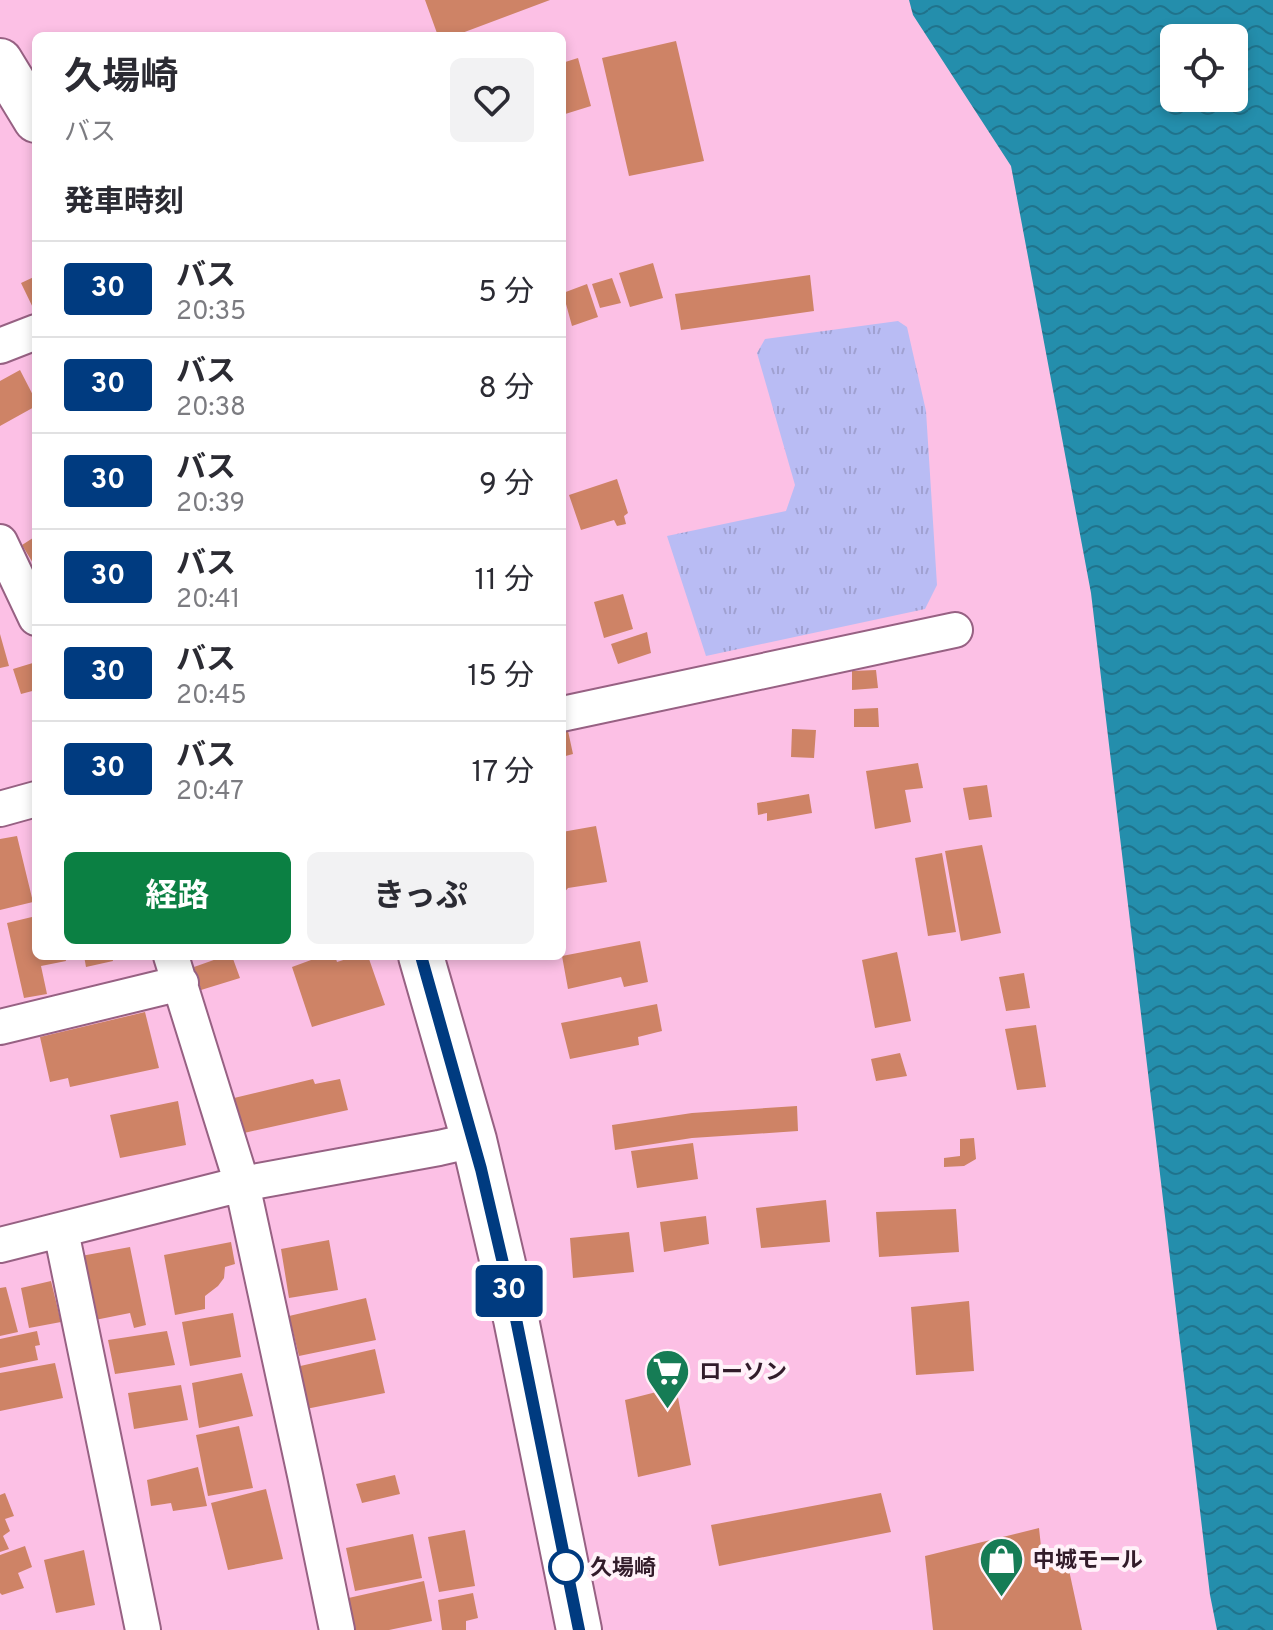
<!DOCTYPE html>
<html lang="ja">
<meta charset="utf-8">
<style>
:root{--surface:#fff;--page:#f2f2f3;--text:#2b2b33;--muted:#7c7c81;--line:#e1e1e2;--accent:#0b8043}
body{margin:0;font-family:Overpass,"Noto Sans JP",sans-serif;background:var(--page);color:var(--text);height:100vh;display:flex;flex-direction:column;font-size:30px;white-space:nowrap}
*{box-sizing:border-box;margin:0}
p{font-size:26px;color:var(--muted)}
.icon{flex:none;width:44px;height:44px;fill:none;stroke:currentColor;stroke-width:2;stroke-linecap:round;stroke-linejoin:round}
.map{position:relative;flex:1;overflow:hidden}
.details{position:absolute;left:32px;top:32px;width:534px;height:928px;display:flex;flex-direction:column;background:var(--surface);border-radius:12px;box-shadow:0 4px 12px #0003}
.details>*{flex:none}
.badge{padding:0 16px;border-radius:6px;font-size:28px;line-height:52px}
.tools{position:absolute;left:1160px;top:24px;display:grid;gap:16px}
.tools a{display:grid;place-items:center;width:88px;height:88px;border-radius:12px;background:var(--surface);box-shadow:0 4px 12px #0003;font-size:40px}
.map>.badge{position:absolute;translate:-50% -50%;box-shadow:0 0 0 4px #fff}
h2{padding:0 32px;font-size:30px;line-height:72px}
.round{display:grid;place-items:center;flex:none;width:84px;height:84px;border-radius:12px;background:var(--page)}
.headline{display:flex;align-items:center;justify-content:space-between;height:136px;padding:0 32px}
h1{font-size:38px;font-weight:700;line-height:60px}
.button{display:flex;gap:16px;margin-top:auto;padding:16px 32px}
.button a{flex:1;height:92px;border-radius:12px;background:var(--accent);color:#fff;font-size:32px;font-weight:700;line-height:92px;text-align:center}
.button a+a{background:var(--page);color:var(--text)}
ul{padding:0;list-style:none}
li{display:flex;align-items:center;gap:24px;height:96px;padding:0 32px;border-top:2px solid var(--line)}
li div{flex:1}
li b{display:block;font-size:30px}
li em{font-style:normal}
li .badge{min-width:88px;font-weight:700;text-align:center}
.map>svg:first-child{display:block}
.grass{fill:url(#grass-tufts)}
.water{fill:url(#water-waves);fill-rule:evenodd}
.building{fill:#ce8366}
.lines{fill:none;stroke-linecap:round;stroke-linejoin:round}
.street-casing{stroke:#976183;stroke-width:38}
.highway-casing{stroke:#976183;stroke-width:48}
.street{stroke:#fff;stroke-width:34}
.highway{stroke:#fff;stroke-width:44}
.line-casing{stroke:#fff;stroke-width:18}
.line{stroke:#003b80;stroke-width:12}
.stop-dot{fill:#fff;stroke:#003b80;stroke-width:4}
.labels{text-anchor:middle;stroke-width:8;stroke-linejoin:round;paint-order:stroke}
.poi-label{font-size:22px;font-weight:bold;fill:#321c2a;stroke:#fff2f9;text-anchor:start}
.stop-label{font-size:22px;font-weight:bold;fill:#321c2a;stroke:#fff2f9;text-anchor:start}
</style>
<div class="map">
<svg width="1273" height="1630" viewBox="0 0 1273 1630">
<defs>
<pattern id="grass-tufts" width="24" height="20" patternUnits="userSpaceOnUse" patternTransform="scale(2)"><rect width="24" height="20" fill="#b9bcf4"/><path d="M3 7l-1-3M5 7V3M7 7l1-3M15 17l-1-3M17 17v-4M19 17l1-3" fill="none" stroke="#a0a1d1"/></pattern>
<pattern id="water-waves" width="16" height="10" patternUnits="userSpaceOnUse" patternTransform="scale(2)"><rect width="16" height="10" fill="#248eac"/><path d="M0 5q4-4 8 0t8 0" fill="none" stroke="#20738c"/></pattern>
</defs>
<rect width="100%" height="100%" fill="#fcc0e5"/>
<path class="grass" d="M898 321 907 327 926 411 937 585 925 609 706 656 667 536 786 511 795 485 757 353 765 339Z"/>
<path class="water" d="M909 0H1273V1630H1217L1210 1595 1091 593 1011 166 913 15ZM1174 38H1234V98H1174Z"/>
<path class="building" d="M425 0H550L454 36H438Z
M676 41 704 161 629 176 602 58Z
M578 58 591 106 562 115V63Z
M653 263 663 298 630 307 619 273Z
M810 275 814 311 681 330 675 294Z
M36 276V314L21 283Z
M612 278 621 303 600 308 592 284Z
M587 284 598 317 572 326 563 293Z
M20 370 36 401V406L0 426V381Z
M617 479 628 513 624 516 626 524 617 526 614 520 581 530 569 495Z
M36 536V568L22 545Z
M623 594 633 629 604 638 594 602Z
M647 632 651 653 618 664 611 644Z
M0 634 9 666 0 668Z
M36 662V690L21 694 13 669Z
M876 670 878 688 852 690V671Z
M878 708 879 727H854V709Z
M792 729 816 730 814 758 791 757Z
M568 731 573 754 562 757V732Z
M918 763 923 788 905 790 911 822 875 829 866 771Z
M987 785 992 817 969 820 963 788Z
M809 794 812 813 767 821V813L758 815 757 803Z
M596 826 607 882 568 888 562 895V832Z
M17 836 33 902 0 910V839Z
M982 845 1001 933 961 941 945 851Z
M942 853 956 932 928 936 915 858Z
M36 916V956H65L66 961 41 966 47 994 24 998 7 923Z
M640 941 648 982 624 987 621 977 568 989 562 956Z
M897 952 911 1021 875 1028 862 960Z
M84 956H112L113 961 86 967Z
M225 956H232L240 978 201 990 194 967Z
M322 956H335L337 962 356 956H368L385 1005 312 1027 292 967Z
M1024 973 1030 1008 1006 1011 999 977Z
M657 1004 662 1031 638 1037 639 1045 570 1059 561 1023Z
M145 1012 159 1068 70 1087 68 1078 50 1082 40 1037Z
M1036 1025 1046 1087 1017 1090 1005 1029Z
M900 1053 907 1076 876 1081 871 1059Z
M313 1079 315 1084 340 1079 348 1110 244 1133 234 1098Z
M178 1101 186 1145 120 1158 110 1115Z
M797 1106 798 1131 692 1138 615 1150 612 1125 692 1113Z
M974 1138 976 1159 964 1166 944 1167V1158L960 1156V1139Z
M693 1143 698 1179 637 1188 631 1151Z
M826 1200 830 1242 761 1248 756 1208Z
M956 1209 959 1252 879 1257 876 1212Z
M706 1216 709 1244 664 1252 660 1222Z
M629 1232 634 1272 573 1278 570 1238Z
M329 1240 338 1290 289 1298 281 1249Z
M231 1242 235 1264 225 1267 224 1278 218 1286 205 1296V1309L175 1315 164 1255Z
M130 1247 146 1325 134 1328 130 1313 95 1320 81 1256Z
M51 1281 61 1322 29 1328 21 1288Z
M6 1287 18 1332 0 1336V1288Z
M366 1298 376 1340 299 1356 289 1316Z
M969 1301 974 1371 916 1375 911 1307Z
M233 1313 241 1357 190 1366 182 1322Z
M37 1331 40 1345 35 1346 38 1360 0 1368V1339Z
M167 1331 175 1365 115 1374 108 1340Z
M375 1349 385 1393 306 1409 296 1367Z
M55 1363 63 1398 0 1411V1373Z
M242 1373 253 1416 199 1428 192 1383Z
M181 1385 188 1420 134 1429 128 1393Z
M676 1387 691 1465 638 1477 625 1400Z
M239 1426 253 1488 208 1496 196 1435Z
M198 1467 207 1506 173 1511 171 1503 151 1506 147 1480Z
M395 1475 400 1494 362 1503 356 1484Z
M266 1489 283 1559 228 1570 211 1503Z
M5 1493 14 1516 5 1519 10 1531 3 1536 9 1549 0 1552V1495Z
M881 1493 891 1532 719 1566 711 1525Z
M1039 1528 1043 1565 1067 1561 1082 1630H933L925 1556Z
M465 1530 475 1586 439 1592 428 1537Z
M413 1534 422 1578 355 1591 346 1548Z
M25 1546 32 1567 18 1573 24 1588 2 1595 0 1593V1555Z
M84 1550 95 1605 56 1613 44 1560Z
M424 1581 432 1621 389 1630H352L344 1599Z
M473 1593 478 1618 466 1621V1630H442L438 1600Z"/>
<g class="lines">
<defs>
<path id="street" d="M0 346 36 332
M0 542 36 618
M562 714 955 630
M0 809 36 799
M171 956 242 1184 305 1475 337 1630
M0 1027 181 983
M61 1231 143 1630
M0 1245 242 1184 439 1148 474 1140"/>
<path id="highway" d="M0 61 36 120
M421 956 474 1140 516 1319 579 1630"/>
</defs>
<use href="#street" class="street-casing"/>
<use href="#highway" class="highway-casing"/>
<use href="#street" class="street"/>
<use href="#highway" class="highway"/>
</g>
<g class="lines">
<defs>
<path id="line" d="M421 956 481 1169 516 1319 579 1630"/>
</defs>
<use href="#line" class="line-casing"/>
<use href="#line" class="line"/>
</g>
<defs>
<symbol id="supermarket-pin" viewBox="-11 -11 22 30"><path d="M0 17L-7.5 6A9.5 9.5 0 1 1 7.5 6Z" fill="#167c55" stroke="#fff2f9"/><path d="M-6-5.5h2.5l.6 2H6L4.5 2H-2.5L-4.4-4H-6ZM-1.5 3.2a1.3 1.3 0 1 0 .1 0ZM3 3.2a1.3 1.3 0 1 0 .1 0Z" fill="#fff"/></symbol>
<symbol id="shop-pin" viewBox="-11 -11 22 30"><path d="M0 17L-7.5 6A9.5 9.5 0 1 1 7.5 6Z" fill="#167c55" stroke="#fff2f9"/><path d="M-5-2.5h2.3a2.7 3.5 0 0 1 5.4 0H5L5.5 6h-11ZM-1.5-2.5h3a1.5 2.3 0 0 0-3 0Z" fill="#fff"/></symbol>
</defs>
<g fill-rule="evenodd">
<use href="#supermarket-pin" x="642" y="1346" width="51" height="69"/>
<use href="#shop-pin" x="976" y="1534" width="51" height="69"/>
</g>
<circle class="stop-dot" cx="566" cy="1567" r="16"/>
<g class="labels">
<g class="poi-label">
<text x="699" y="1379">ローソン</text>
<text x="1033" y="1567">中城モール</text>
</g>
<g class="stop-label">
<text x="590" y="1575">久場崎</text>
</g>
</g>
</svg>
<div class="tools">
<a><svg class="icon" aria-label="locate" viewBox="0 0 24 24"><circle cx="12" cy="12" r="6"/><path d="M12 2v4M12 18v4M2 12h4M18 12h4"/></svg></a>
</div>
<b class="badge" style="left:509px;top:1291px;background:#003b80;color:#fff">30</b>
<section class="details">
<div class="headline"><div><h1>久場崎</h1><p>バス</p></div><a class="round"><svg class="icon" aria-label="heart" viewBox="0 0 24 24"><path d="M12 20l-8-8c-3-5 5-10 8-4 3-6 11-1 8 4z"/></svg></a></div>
<h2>発車時刻</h2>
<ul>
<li><span class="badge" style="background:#003b80;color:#fff">30</span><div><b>バス</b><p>20:35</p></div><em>5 分</em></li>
<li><span class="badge" style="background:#003b80;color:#fff">30</span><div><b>バス</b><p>20:38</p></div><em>8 分</em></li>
<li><span class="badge" style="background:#003b80;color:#fff">30</span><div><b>バス</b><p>20:39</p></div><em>9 分</em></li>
<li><span class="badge" style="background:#003b80;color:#fff">30</span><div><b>バス</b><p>20:41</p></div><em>11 分</em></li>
<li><span class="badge" style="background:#003b80;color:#fff">30</span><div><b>バス</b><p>20:45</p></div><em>15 分</em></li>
<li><span class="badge" style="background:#003b80;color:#fff">30</span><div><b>バス</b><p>20:47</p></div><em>17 分</em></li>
</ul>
<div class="button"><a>経路</a><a>きっぷ</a></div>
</section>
</div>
